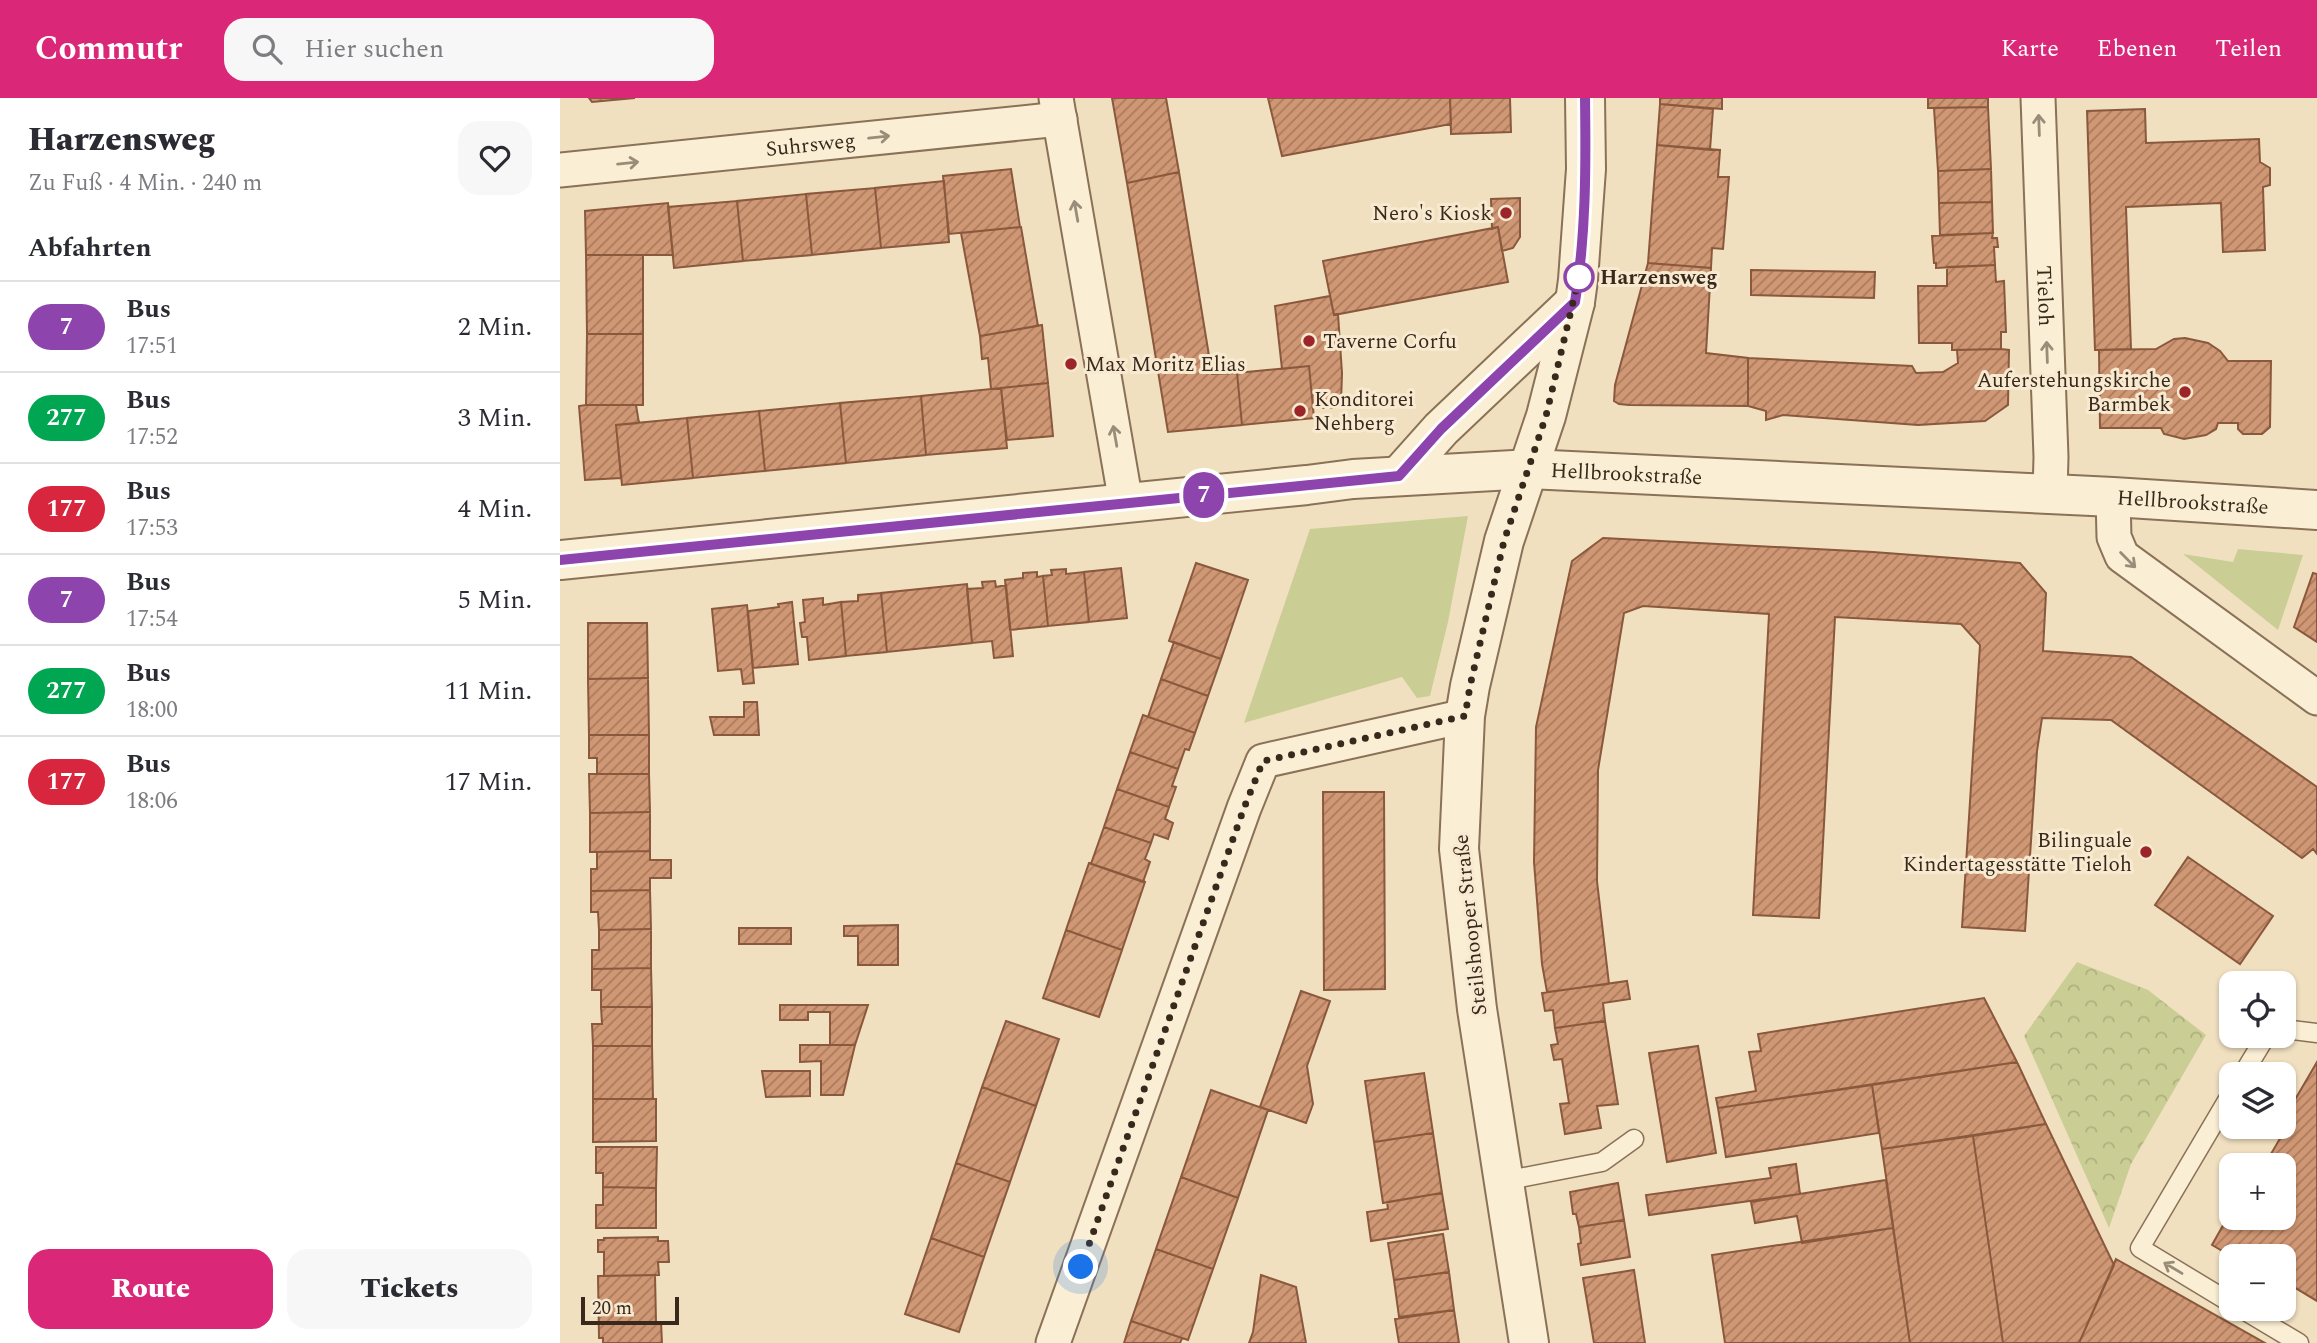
<!DOCTYPE html>
<html lang="de">
<meta charset="utf-8">
<style>
:root{--surface:#fff;--page:#f7f7f7;--text:#2b2b33;--muted:#7c7c81;--line:#e1e1e2;--accent:#db2777}
body{margin:0;font-family:Spectral,serif;background:var(--page);color:var(--text);height:100vh;display:flex;flex-direction:column;font-size:26px;white-space:nowrap}
*{box-sizing:border-box;margin:0}
p{font-size:23px;color:var(--muted)}
.icon{flex:none;width:38px;height:38px;fill:none;stroke:currentColor;stroke-width:2;stroke-linecap:round;stroke-linejoin:round}
.map{position:relative;flex:1;overflow:hidden}
.sheet{display:flex;flex-direction:column;background:var(--surface);width:560px}
.sheet>*{flex:none}
.badge{padding:0 14px;border-radius:23px;font-size:24px;line-height:46px}
.buttons{position:absolute;left:1659px;top:873px;display:grid;gap:14px}
.buttons a{display:grid;place-items:center;width:77px;height:77px;border-radius:14px;background:var(--surface);box-shadow:0 2px 5px #0004;font-size:35px}
.scale{position:absolute;left:21px;bottom:18px;width:98px;box-sizing:border-box;padding-left:7px;border:4px solid #39291c;border-top:0;font-size:19px;line-height:24px;white-space:nowrap;color:#39291c;-webkit-text-stroke:5px #f7ead0;paint-order:stroke}
.you{position:absolute;width:35px;height:35px;margin:-18px;border:5px solid #fff;border-radius:50%;background:#1a73e8;box-shadow:0 0 0 10px #1a73e833}
.map>.badge{position:absolute;translate:-50% -50%;box-shadow:0 0 0 4px #fff}
h2{padding:0 28px;font-size:26px;line-height:63px}
.round{display:grid;place-items:center;flex:none;width:74px;height:74px;border-radius:21px;background:var(--page)}
.head{display:flex;align-items:center;justify-content:space-between;height:119px;padding:0 28px}
h1{font-size:33px;font-weight:800;line-height:52px}
.action{display:flex;gap:14px;margin-top:auto;padding:14px 28px}
.action a{flex:1;height:80px;border-radius:21px;background:var(--accent);color:#fff;font-size:28px;font-weight:800;line-height:80px;text-align:center}
.action a+a{background:var(--page);color:var(--text)}
ul{padding:0;list-style:none}
li{display:flex;align-items:center;gap:21px;height:91px;padding:0 28px;border-top:2px solid var(--line)}
li div{flex:1}
li b{display:block;font-size:26px}
li em{font-style:normal}
li .badge{min-width:77px;font-weight:700;text-align:center}
header{display:flex;align-items:center;gap:42px;box-sizing:border-box;height:98px;padding:0 35px;background:var(--accent);color:#fff}
header strong{font-size:33px}
nav{display:flex;gap:38px;margin-inline-start:auto;font-size:24px}
.search{width:490px;height:63px;background:var(--page);display:flex;align-items:center;gap:18px;box-sizing:border-box;padding:0 24px;border-radius:21px;color:var(--muted);font-size:26px}
main{display:flex;flex:1;min-height:0}
.map>svg:first-child{display:block}
.grass{fill:#cace94}
.park{fill:url(#park-crowns)}
.building{fill:url(#building-hatch);stroke:#8a583c;stroke-width:2}
.lines{fill:none;stroke-linecap:round;stroke-linejoin:round}
.service-casing{stroke:#8a7157;stroke-width:21}
.minor-casing{stroke:#8a7157;stroke-width:37}
.tertiary-casing{stroke:#8a7157;stroke-width:42}
.service{stroke:#faeed4;stroke-width:18}
.minor{stroke:#faeed4;stroke-width:33}
.tertiary{stroke:#faeed4;stroke-width:38}
.oneway{stroke:#9a8c78}
.line-casing{stroke:#fff;stroke-width:16}
.line{stroke:#8e44ad;stroke-width:10}
.walk{stroke:#39291c;stroke-width:7;stroke-dasharray:0 12.6}
.poi-dot{fill:#9c252a;stroke:#f7ead0;stroke-width:2.5}
.stop-dot{fill:#fff;stroke:#8e44ad;stroke-width:3.5}
.labels{text-anchor:middle;stroke-width:6;stroke-linejoin:round;paint-order:stroke}
.street-label{font-size:21px;fill:#39291c;stroke:#f7ead0}
.poi-label{font-size:21px;fill:#39291c;stroke:#f7ead0;text-anchor:end}
.stop-label{font-size:21px;font-weight:bold;fill:#39291c;stroke:#f7ead0;text-anchor:start}
</style>
<header>
<strong>Commutr</strong>
<div class="search"><svg class="icon" aria-label="search" viewBox="0 0 24 24"><circle cx="10" cy="10" r="6"/><path d="M15 15l6 6"/></svg>Hier suchen</div>
<nav><a>Karte</a><a>Ebenen</a><a>Teilen</a></nav>
</header>
<main>
<section class="sheet">
<div class="head"><div><h1>Harzensweg</h1><p>Zu Fuß · 4 Min. · 240 m</p></div><a class="round"><svg class="icon" aria-label="heart" viewBox="0 0 24 24"><path d="M12 20l-8-8c-3-5 5-10 8-4 3-6 11-1 8 4z"/></svg></a></div>
<h2>Abfahrten</h2>
<ul>
<li><span class="badge" style="background:#8e44ad;color:#fff">7</span><div><b>Bus</b><p>17:51</p></div><em>2 Min.</em></li>
<li><span class="badge" style="background:#00a651;color:#fff">277</span><div><b>Bus</b><p>17:52</p></div><em>3 Min.</em></li>
<li><span class="badge" style="background:#d7263d;color:#fff">177</span><div><b>Bus</b><p>17:53</p></div><em>4 Min.</em></li>
<li><span class="badge" style="background:#8e44ad;color:#fff">7</span><div><b>Bus</b><p>17:54</p></div><em>5 Min.</em></li>
<li><span class="badge" style="background:#00a651;color:#fff">277</span><div><b>Bus</b><p>18:00</p></div><em>11 Min.</em></li>
<li><span class="badge" style="background:#d7263d;color:#fff">177</span><div><b>Bus</b><p>18:06</p></div><em>17 Min.</em></li>
</ul>
<div class="action"><a>Route</a><a>Tickets</a></div>
</section>
<div class="map">
<svg width="1757" height="1245" viewBox="0 0 1757 1245">
<defs>
<pattern id="park-crowns" width="20" height="18" patternUnits="userSpaceOnUse" patternTransform="scale(1.75)"><rect width="20" height="18" fill="#cace94"/><path d="M2 6a3 3 0 1 1 6 0M12 15a3 3 0 1 1 6 0" fill="none" stroke="#aeb17f"/></pattern>
<pattern id="building-hatch" width="6" height="6" patternUnits="userSpaceOnUse" patternTransform="scale(1.75)"><rect width="6" height="6" fill="#d09774"/><path d="M-1 1l2-2M0 6l6-6M5 7l2-2" fill="none" stroke="#aa7b5e"/></pattern>
</defs>
<rect width="100%" height="100%" fill="#f0e0c0"/>
<path class="grass" d="M908 418 888 524 870 598 857 600 842 579 684 625 750 431Z
M1678 451 1743 457 1718 532 1623 456 1673 464Z"/>
<path class="park" d="M1517 864 1588 892 1646 937 1571 1066 1549 1130 1464 938Z"/>
<path class="building" d="M29 0H75L32 4Z
M552 0H606L619 74 567 85Z
M708 0H890L891 26 722 58Z
M890 0H950L951 34 891 36Z
M1100 0H1162V11L1100 6Z
M1368 0H1428V9L1368 10Z
M1100 6 1153 11 1150 52 1097 47Z
M1428 9 1431 71 1378 73 1374 10Z
M1585 11 1586 45 1699 41 1700 64 1710 70V87L1703 89 1705 152 1663 154 1661 105 1566 109 1571 251 1535 252 1527 13Z
M1097 47 1160 52 1158 79H1169L1163 151 1152 150 1151 170 1088 165Z
M451 71 460 129 389 136 383 78Z
M1431 71 1432 104 1379 105 1378 73Z
M619 74 652 276 677 275 682 327 608 334 567 85Z
M384 83 389 144 321 150 315 90Z
M315 90 321 150 252 157 246 96Z
M246 96 252 157 183 163 177 103Z
M960 100V139L953 150 942 153 938 129 932 131 931 101Z
M177 103 183 163 114 170 108 109Z
M1432 104 1433 135 1380 137 1379 105Z
M108 105 113 157H26L25 113Z
M461 129 478 228 420 238 401 135Z
M938 129 948 184 774 217 763 163Z
M1433 135 1432 140H1437L1438 149H1434L1435 167 1376 170V165H1374L1372 138Z
M26 157H83V236H27Z
M1088 165 1151 170 1146 255 1188 260V308L1069 307 1059 306 1054 303 1055 287Z
M1435 167 1436 184 1444 183 1446 234H1441V251L1392 252V245H1359L1358 188H1387V169Z
M1191 172 1315 174 1314 200 1191 197Z
M770 198 774 217 778 216 782 275 781 305 775 310H753L749 268 722 271 715 208Z
M482 227 488 285 431 291 428 260 422 261 420 238Z
M27 236H83V307H26Z
M1625 240 1648 245 1660 253 1668 263H1711L1710 329 1702 336H1683L1678 331V325H1658L1656 331 1646 337 1624 341 1604 336 1601 330H1540L1539 252 1596 251 1614 241Z
M1441 251 1449 252 1448 307 1425 323 1358 327 1223 317 1206 322V313L1188 308V260L1352 268 1356 275 1383 274 1398 265 1397 252Z
M749 268 754 320 682 327 677 275Z
M488 285 493 338 447 342 441 290Z
M441 290 447 350 366 357 361 298Z
M361 298 366 357 286 365 280 305Z
M280 305 286 365 205 373 199 313Z
M26 307H76L79 325 56 327 61 380 25 382 19 308Z
M199 313 205 373 133 380 127 320Z
M127 320 133 380 62 387 56 327Z
M1043 440 1313 454 1460 465 1486 495 1483 553 1571 559 1757 689V756L1753 751 1742 760 1551 622 1482 620 1477 653 1465 833 1402 829 1420 547 1401 526 1275 519 1259 820 1193 817 1209 516 1083 508 1064 515 1038 672 1037 783 1049 886 987 894 982 866 974 764 976 629 1012 463Z
M636 465 688 482 661 561 609 543Z
M561 470 567 520 529 524 524 474Z
M506 471V476L524 474 529 524 488 528 483 478 492 477 491 472Z
M477 474V479L483 478 488 528 450 532 445 482 463 480V475Z
M1753 475 1757 476V544L1734 529Z
M435 483 436 489 446 487 453 558 434 560 432 543 412 545 407 491 423 490 422 484Z
M407 486 412 545 327 554 321 495Z
M321 495 327 554 286 558 281 504 298 503V497Z
M263 500V507L281 504 286 558 249 562 247 539H242L240 525 245 524 243 502Z
M232 504 238 566 193 570 188 513 219 509 218 506Z
M187 507 194 585 183 586 181 571 158 573 152 511Z
M28 525H87L88 580 28 581Z
M614 544 661 561 648 598 601 581Z
M88 580 89 637H29L28 581Z
M601 581 648 598 635 635 588 619Z
M184 604H197L199 637H154L150 619H184Z
M583 617 635 635 629 652 625 651 618 671 570 654Z
M29 637H89V676H37V660H29Z
M570 654 618 671 612 688 616 689 609 709 557 691Z
M29 676H89L90 714 30 715Z
M557 691 609 709 605 721 613 725 608 741 594 736 591 745 544 729Z
M763 694H824L825 891 764 892Z
M90 714V753L30 754V715Z
M544 729 591 745 585 761 590 764 583 784 531 766Z
M90 753V762H111V780H90V792L31 793V771H37V754Z
M1628 759 1713 818 1680 866 1595 807Z
M529 765 585 784 562 852 506 832Z
M90 792 91 831 39 832 38 814H31V793Z
M338 827V867H298V838H284V828Z
M179 830H231V846H179Z
M91 831V870L32 871V852H39V832Z
M506 832 562 852 539 919 483 900Z
M91 870 92 909H41V892H32V871Z
M1067 883 1070 901 1043 905 1045 923 995 930 993 912 985 913 982 895Z
M741 893 770 903 747 968 753 1006 746 1025 700 1009Z
M1424 900 1457 964 1158 1010 1156 1000 1196 993 1189 954 1201 953 1198 936Z
M220 907H308L295 947H270V914H248V922H220Z
M41 909H92V948H33L32 926H42Z
M446 923 499 941 476 1008 422 989Z
M1045 923 1058 1006 1037 1008 1041 1030 1005 1036 1000 1006 1009 1005 1002 961 994 962 991 947 998 946 995 930Z
M240 947H295L283 997H261V963L240 964Z
M33 948H92L93 1001H33Z
M1138 948 1156 1055 1107 1064 1089 955Z
M1457 964 1486 1026 1322 1051 1312 987Z
M1757 964V1203L1724 1183V1158H1671L1652 1147 1671 1113V1120H1724V1068H1704L1733 1018 1726 1017Z
M202 973H250V998L206 999Z
M864 975 873 1035 814 1044 805 983Z
M1312 987 1319 1035 1166 1059 1158 1010Z
M422 989 476 1008 450 1084 396 1065Z
M651 992 708 1012 678 1100 621 1079Z
M33 1001H96V1043L33 1044Z
M1486 1026 1554 1167 1519 1245H1443L1413 1038Z
M873 1035 882 1095 823 1105 814 1044Z
M1413 1038 1443 1245H1350L1322 1051Z
M36 1049H97L96 1090 43 1089V1075H36Z
M396 1065 450 1084 424 1159 371 1140Z
M1236 1066 1240 1096 1089 1117 1086 1097 1211 1080 1209 1070Z
M621 1079 678 1100 653 1171 596 1151Z
M1326 1082 1333 1130 1242 1145 1237 1118 1195 1125 1191 1104Z
M1058 1085 1064 1122 1019 1129 1016 1116H1013L1010 1094Z
M43 1089 96 1090V1130H36V1107H43Z
M882 1095 888 1131 811 1143 807 1114 828 1111 827 1104Z
M1064 1122 1070 1159 1021 1167 1018 1146 1021 1145 1019 1129Z
M1333 1130 1350 1245H1165L1152 1157Z
M883 1136 889 1174 834 1182 828 1145Z
M98 1139V1143H108L109 1164H98L99 1177 44 1178V1154H38V1142H44V1140Z
M371 1140 424 1159 399 1234 345 1216Z
M596 1151 653 1171 628 1242 571 1223Z
M1556 1161 1705 1245H1519Z
M1074 1172 1085 1245H1034L1023 1180Z
M889 1174 894 1212 839 1219 834 1182Z
M95 1177 96 1224H101L102 1245H43V1240H39L38 1178Z
M701 1177 736 1189 746 1245H689L693 1234Z
M894 1212 899 1245H839L835 1221Z
M571 1223 622 1240 620 1245H564Z"/>
<g class="lines">
<defs>
<path id="service" d="M1724 931 1757 935
M1683 976 1706 938
M1671 996 1580 1150 1671 1205
M944 1083 1042 1064 1074 1041
M1682 1211 1739 1245"/>
<g id="minor">
<path d="M496 0 566 405"/>
<path id="s1" d="M1478 0 1491 359 1490 396"/>
<path id="s2" d="M0 72 500 21"/>
<path d="M1553 399 1554 439 1562 458 1757 600"/>
<path d="M493 1245 684 710 703 663 905 618"/>
</g>
<g id="tertiary">
<path d="M839 378 881 331 1015 204"/>
<path id="s3" d="M0 462 747 387 793 381 969 371 1553 399 1757 412"/>
<path d="M969 1245 917 911 899 751 905 618 910 588 944 443 986 318 1015 204 1018 182 1026 71 1025 0"/>
</g>
</defs>
<use href="#service" class="service-casing"/>
<use href="#minor" class="minor-casing"/>
<use href="#tertiary" class="tertiary-casing"/>
<use href="#service" class="service"/>
<use href="#minor" class="minor"/>
<use href="#tertiary" class="tertiary"/>
</g>
<defs><path id="oneway-shaft" d="M-6 0H5M1.5-3L5.5 0L1.5 3" fill="none" stroke-width="1.6" stroke-linecap="round" stroke-linejoin="round" transform="scale(1.75)"/></defs>
<g class="oneway">
<use href="#oneway-shaft" transform="translate(1479 27) rotate(-92)"/>
<use href="#oneway-shaft" transform="translate(319 39) rotate(-6)"/>
<use href="#oneway-shaft" transform="translate(68 65) rotate(-6)"/>
<use href="#oneway-shaft" transform="translate(516 113) rotate(-100)"/>
<use href="#oneway-shaft" transform="translate(1487 254) rotate(-92)"/>
<use href="#oneway-shaft" transform="translate(555 338) rotate(-100)"/>
<use href="#oneway-shaft" transform="translate(1568 462) rotate(45)"/>
<use href="#oneway-shaft" transform="translate(1613 1170) rotate(-149)"/>
</g>
<g class="lines">
<defs>
<path id="line" d="M0 462 839 378 881 331 1015 204C1026 137 1026 68 1025 0"/>
</defs>
<use href="#line" class="line-casing"/>
<use href="#line" class="line"/>
<path class="walk" d="M521 1169 684 710 703 663 905 618 910 588 944 443 986 318 1019 179"/>
</g>
<g class="poi-dot">
<circle cx="946" cy="115" r="7"/>
<circle cx="749" cy="243" r="7"/>
<circle cx="511" cy="266" r="7"/>
<circle cx="1625" cy="294" r="7"/>
<circle cx="740" cy="313" r="7"/>
<circle cx="1586" cy="754" r="7"/>
</g>
<circle class="stop-dot" cx="1019" cy="179" r="14"/>
<g class="labels">
<g class="street-label">
<text dy="7" stroke="none"><textPath href="#s2" startOffset="252">Suhrsweg</textPath></text>
<text dy="7" stroke="none"><textPath href="#s1" startOffset="198">Tieloh</textPath></text>
<text dy="7" stroke="none"><textPath href="#s3" startOffset="1071">Hellbrookstraße</textPath></text>
<text dy="7" stroke="none"><textPath href="#s3" startOffset="1638">Hellbrookstraße</textPath></text>
<text transform="translate(910 827) rotate(-96)" y="7">Steilshooper Straße</text>
</g>
<g class="poi-label">
<text x="932" y="122">Nero's Kiosk</text>
<text x="763" y="250" text-anchor="start">Taverne Corfu</text>
<text x="525" y="273" text-anchor="start">Max Moritz Elias</text>
<text x="1611" y="289">Auferstehungskirche<tspan x="1611" dy="24">Barmbek</tspan></text>
<text x="754" y="308" text-anchor="start">Konditorei<tspan x="754" dy="24">Nehberg</tspan></text>
<text x="1572" y="749">Bilinguale<tspan x="1572" dy="24">Kindertagesstätte Tieloh</tspan></text>
</g>
<g class="stop-label">
<text x="1040" y="186">Harzensweg</text>
</g>
</g>
</svg>
<div class="buttons">
<a><svg class="icon" aria-label="locate" viewBox="0 0 24 24"><circle cx="12" cy="12" r="6"/><path d="M12 2v4M12 18v4M2 12h4M18 12h4"/></svg></a>
<a><svg class="icon" aria-label="layers" viewBox="0 0 24 24"><path d="M12 4l9 5-9 5-9-5zM3 14l9 5 9-5"/></svg></a>
<a>+</a>
<a>−</a>
</div>
<div class="scale">20 m</div>
<div class="you" style="left:521px;top:1169px"></div>
<b class="badge" style="left:644px;top:397px;background:#8e44ad;color:#fff">7</b>
</div>
</main>
